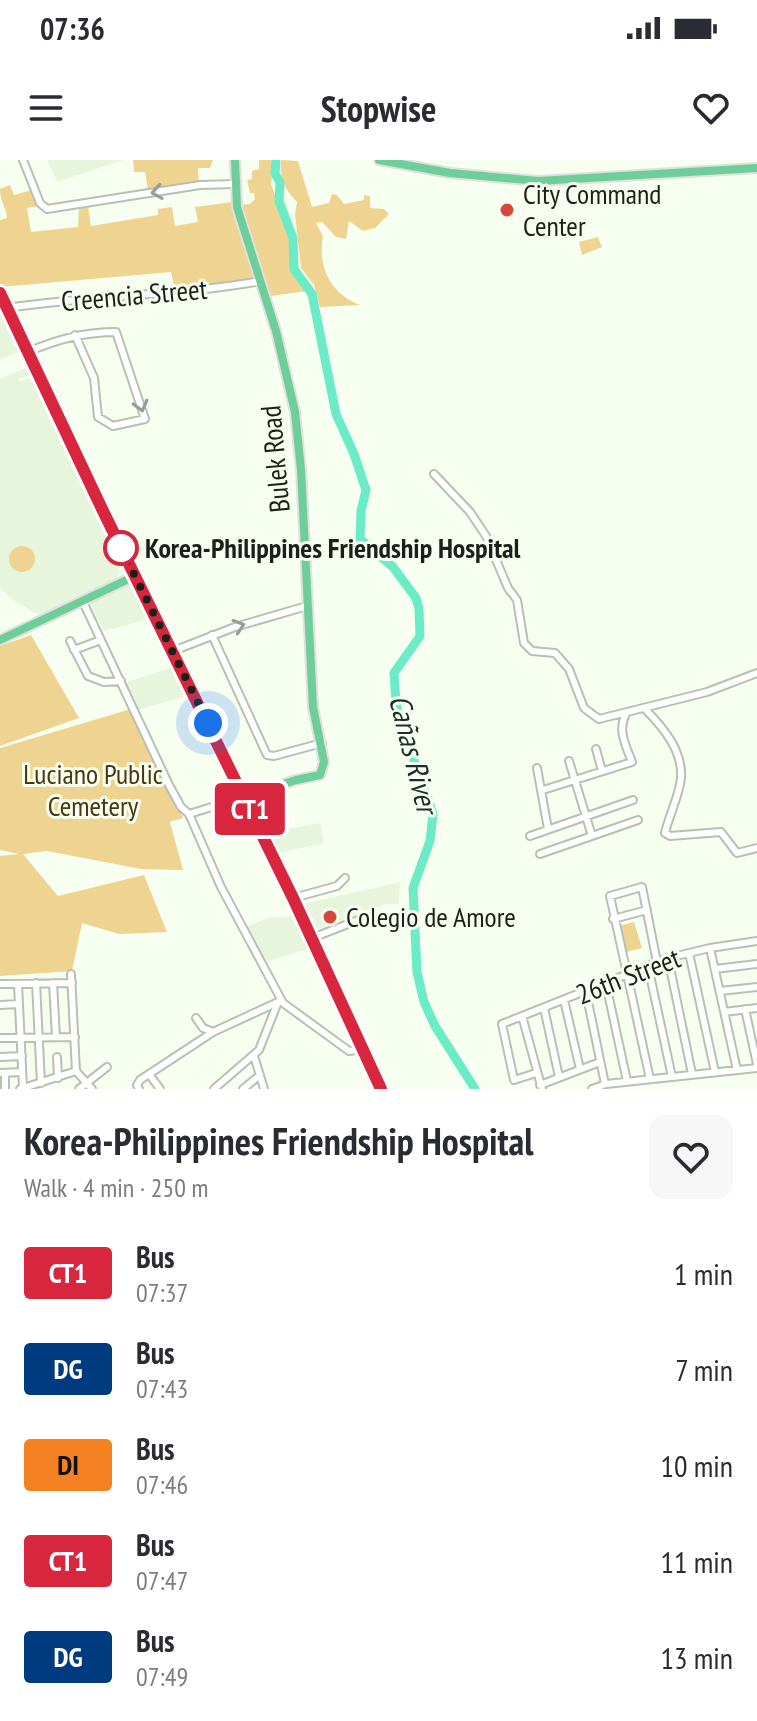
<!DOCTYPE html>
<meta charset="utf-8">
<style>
:root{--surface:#fff;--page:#f7f7f7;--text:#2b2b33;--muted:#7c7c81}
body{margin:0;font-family:"PT Sans Narrow",sans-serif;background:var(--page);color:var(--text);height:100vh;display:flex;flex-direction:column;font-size:30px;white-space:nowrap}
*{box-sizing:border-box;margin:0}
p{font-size:26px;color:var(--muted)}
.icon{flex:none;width:44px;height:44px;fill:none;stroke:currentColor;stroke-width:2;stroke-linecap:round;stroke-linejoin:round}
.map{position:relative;height:929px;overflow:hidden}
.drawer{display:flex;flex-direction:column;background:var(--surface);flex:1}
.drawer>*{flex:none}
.badge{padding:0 16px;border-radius:6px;font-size:28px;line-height:52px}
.you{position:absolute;width:40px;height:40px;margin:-20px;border:6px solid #fff;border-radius:50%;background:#1a73e8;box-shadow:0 0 0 12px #1a73e833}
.map>.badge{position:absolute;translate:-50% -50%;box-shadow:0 0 0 4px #fff}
.round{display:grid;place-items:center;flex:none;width:84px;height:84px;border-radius:16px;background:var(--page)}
.overview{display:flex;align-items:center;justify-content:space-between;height:136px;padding:0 24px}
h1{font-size:38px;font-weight:800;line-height:60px}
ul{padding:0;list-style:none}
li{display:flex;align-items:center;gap:24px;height:96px;padding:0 24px}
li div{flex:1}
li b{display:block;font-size:30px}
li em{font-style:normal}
li .badge{min-width:88px;font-weight:700;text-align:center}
.status{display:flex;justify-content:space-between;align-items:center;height:56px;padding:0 40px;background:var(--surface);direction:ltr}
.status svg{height:22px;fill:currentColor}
header{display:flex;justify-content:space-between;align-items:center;height:104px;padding:0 24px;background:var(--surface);font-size:36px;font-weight:800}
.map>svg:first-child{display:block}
.built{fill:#e8f5dd}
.green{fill:#eed490}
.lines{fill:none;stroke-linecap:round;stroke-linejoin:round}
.river{stroke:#6becc6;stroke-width:9}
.minor-casing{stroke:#b8c1b1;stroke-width:10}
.major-casing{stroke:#dfe0df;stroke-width:12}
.minor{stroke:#fff;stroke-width:6}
.major{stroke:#6dce99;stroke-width:8}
.oneway{stroke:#999b98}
.line-casing{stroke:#fff;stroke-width:18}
.line{stroke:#d7263d;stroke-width:12}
.walk{stroke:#1d201a;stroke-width:8;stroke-dasharray:0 14.4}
.poi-dot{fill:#d6483d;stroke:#f7fff0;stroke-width:3}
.stop-dot{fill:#fff;stroke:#d7263d;stroke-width:4}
.labels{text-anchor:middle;stroke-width:6;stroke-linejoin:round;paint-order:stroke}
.poi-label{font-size:28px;fill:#1d201a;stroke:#f7fff0;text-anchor:start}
.street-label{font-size:28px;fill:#1d201a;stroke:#f7fff0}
.stop-label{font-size:28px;font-weight:bold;fill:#1d201a;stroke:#f7fff0;text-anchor:start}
.park-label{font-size:28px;fill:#483a0e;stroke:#f7fff0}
.water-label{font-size:30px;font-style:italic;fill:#192f28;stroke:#f7fff0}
</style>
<div class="status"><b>07:36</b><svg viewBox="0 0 49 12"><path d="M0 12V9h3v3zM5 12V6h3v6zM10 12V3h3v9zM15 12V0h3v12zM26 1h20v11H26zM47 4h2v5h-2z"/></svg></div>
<header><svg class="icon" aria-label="menu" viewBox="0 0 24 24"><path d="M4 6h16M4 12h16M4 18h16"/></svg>Stopwise<svg class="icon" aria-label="heart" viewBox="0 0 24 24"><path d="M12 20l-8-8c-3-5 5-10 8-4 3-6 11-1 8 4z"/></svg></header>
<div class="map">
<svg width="757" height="929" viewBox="0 0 757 929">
<rect width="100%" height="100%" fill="#f7fff0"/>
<path class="built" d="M47 0H124L57 22Z
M0 151 19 191 0 200Z
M26 208 29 215 19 219 20 222 33 217 117 396 119 410 117 418 42 457 11 439 0 428V219Z
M132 421 149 459 104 471 89 443Z
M174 507 186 536 138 550 126 522Z
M320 663 324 683 292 690 279 693 270 672Z
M400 722 399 744H387L315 770 303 744Z
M294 756 309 789 265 802 245 767 268 758Z"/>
<path class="green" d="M133 0H213L210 8H198L199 23 148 30 145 12H134Z
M259 0H274L271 24 291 79V106L294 115 307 131 271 136 240 45 250 44 255 39 254 33H250L247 20 252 19V11L259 9Z
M281 0 298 1 312 47 329 43 332 34 337 35 344 44 364 40V35L370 36V48L384 49 389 54 375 68 363 71 349 61 346 79 336 77 322 62 316 63 323 76C317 107 331 134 360 145L320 147 314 125 301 108 295 54 297 42C284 29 280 19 281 0Z
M10 25 14 35 32 30 38 46 27 48 31 72 78 67 79 47 88 46 91 66 158 55V49L172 47 175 66 198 62 195 47 232 42 256 119 175 130 171 112 0 127V60L7 58C6 46 0 42 0 29Z
M598 77 602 87 582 95 579 82Z
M9 399a13 13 0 1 1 26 0a13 13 0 1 1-26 0Z
M31 475 79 558 0 586V486Z
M131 549 183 658 170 662 183 710 141 709 47 691 23 694 58 736 144 715 167 772 119 774 82 763 72 811 0 816V696L19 694 0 690V588Z
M634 762 642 788 626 792 619 766Z"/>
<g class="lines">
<path class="river" d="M276 2 275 13 280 23 279 41 293 78 294 109 312 134 336 254 354 294 366 330 361 351 360 379 393 407 416 438 419 449 420 476 394 513 396 543 400 561 433 654 430 681 413 728 417 812 424 842 435 866 475 929"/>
<defs>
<path id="minor" d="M23 0 40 43 47 49 200 25 235 24
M7 148C92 135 177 136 261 121
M28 192C57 179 84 172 116 172L145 259 113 266 98 257 94 218 75 175
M434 314 470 352 486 376 508 428 517 440 524 483 532 491 555 493 569 509 584 548 599 559 707 532 757 513
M83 442 169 625 181 647 189 654 221 727 283 843 349 891 364 889
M212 475 267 595 274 596 322 583
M70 481 88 516 104 522 121 521
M74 490 101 480
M173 491 235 467 307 446
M644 548C662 566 683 590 681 618 679 637 669 655 665 673L670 676 721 672 737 693 757 688
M596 589 602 611
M569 601 592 676
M537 608 548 669
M543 630 632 602C626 586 617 570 626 554
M189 654 244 637
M530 676 633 640
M540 694 638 660
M293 738 337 726 345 718
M613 759 647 750
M312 778 361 759
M710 788 737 910
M689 793 715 912
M668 798 692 914
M648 806 672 917
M715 809 757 804
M71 814 76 911 92 929
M36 823 41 923
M53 823 56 877
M0 824 72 823
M18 824 23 928
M606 824 627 921
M720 831 757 827
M586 832 605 924
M564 840 580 909
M0 845 19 844
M544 848 559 917
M745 849 757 904
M724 852 757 848
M522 856 542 929
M196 858 203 868 213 872
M0 878 75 877
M254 896 264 929
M0 897 22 896
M57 897 58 918
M0 913 22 912
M5 913V929
M536 913 514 920 502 864 668 798 710 788 757 781
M149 914 160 929
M650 919 610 736 642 727 657 802
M540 925 600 902
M20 929 76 911
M79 929 107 907
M139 929 137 925 140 920 213 872 278 842
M214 929 259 890 278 842
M243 929 260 915
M592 929 606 924 757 908"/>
<path id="major" d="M235 0 237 47 276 171 295 252 301 310 313 547 324 602 320 615 296 620 244 637
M379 0 450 13 538 21 757 8
M0 133 106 357 293 738 381 929
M0 480 135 416"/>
</defs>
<use href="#minor" class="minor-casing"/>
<use href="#major" class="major-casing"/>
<use href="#minor" class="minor"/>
<use href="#major" class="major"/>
</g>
<defs><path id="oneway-chevron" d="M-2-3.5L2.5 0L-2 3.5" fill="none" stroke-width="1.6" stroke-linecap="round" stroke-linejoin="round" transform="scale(2)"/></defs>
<g class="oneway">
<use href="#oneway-chevron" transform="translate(157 32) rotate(171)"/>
<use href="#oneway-chevron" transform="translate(141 246) rotate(75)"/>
<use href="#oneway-chevron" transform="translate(239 466) rotate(-18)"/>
</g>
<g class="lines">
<defs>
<path id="line" d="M0 133 103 351 293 738 381 929"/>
</defs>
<use href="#line" class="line-casing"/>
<use href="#line" class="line"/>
<path class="walk" d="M121 388 208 563"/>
</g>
<g class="poi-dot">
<circle cx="507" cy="50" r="8"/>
<circle cx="330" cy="757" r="8"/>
</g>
<circle class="stop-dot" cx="121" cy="388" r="16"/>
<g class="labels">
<g class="poi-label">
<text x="523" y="44">City Command<tspan x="523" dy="32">Center</tspan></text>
<text x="346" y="767">Colegio de Amore</text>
</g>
<g class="street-label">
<text transform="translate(134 135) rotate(-5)" y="10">Creencia Street</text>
<text transform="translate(275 299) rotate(-95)" y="10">Bulek Road</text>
<text transform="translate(628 816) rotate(-21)" y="10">26th Street</text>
</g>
<g class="stop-label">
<text x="145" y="398">Korea-Philippines Friendship Hospital</text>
</g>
<g class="park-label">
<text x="93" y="624">Luciano Public<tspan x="93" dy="32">Cemetery</tspan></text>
</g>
<g class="water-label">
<text transform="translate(413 594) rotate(76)" y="10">Cañas River</text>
</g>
</g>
</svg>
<div class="you" style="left:208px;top:563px"></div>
<b class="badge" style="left:250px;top:649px;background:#d7263d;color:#fff">CT1</b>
</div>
<section class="drawer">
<div class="overview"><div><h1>Korea-Philippines Friendship Hospital</h1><p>Walk · 4 min · 250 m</p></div><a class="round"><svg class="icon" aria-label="heart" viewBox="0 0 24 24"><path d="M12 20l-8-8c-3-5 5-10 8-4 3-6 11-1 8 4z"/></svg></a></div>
<ul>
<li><span class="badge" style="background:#d7263d;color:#fff">CT1</span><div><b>Bus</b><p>07:37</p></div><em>1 min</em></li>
<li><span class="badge" style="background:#003b80;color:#fff">DG</span><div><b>Bus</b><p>07:43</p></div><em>7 min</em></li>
<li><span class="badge" style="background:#f58220;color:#111">DI</span><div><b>Bus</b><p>07:46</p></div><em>10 min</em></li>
<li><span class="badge" style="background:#d7263d;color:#fff">CT1</span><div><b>Bus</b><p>07:47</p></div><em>11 min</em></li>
<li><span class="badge" style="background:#003b80;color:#fff">DG</span><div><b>Bus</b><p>07:49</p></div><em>13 min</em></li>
</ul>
</section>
